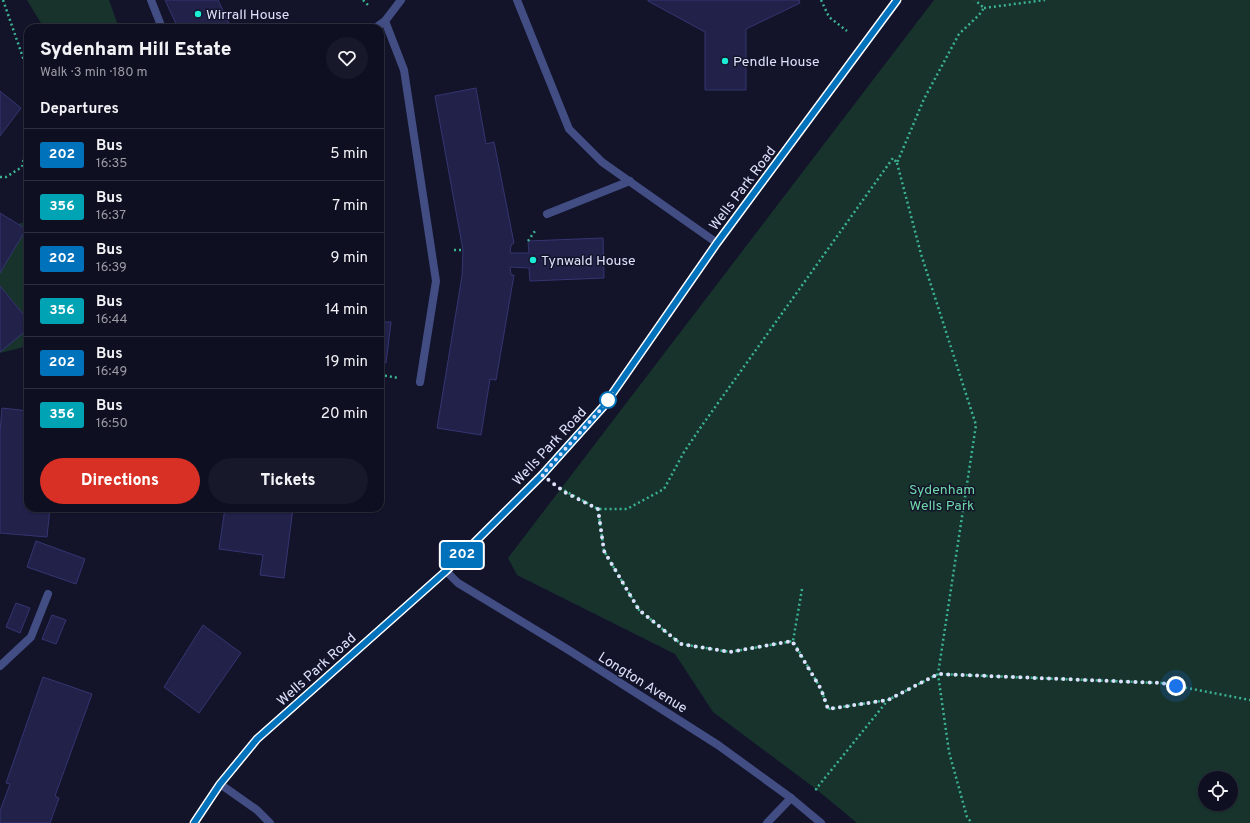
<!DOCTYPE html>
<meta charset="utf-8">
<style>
:root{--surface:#0e0f20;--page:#171829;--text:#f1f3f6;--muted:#9b9ca5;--line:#2e2f3e;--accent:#d93025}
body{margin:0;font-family:Overpass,sans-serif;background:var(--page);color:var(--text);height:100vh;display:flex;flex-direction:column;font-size:15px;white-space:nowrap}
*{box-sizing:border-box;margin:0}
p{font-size:13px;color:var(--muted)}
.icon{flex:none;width:22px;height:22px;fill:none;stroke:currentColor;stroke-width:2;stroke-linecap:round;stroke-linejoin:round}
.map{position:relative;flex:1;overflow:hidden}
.side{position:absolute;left:24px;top:24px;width:360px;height:488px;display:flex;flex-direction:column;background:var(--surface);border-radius:12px;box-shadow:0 1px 3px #0004,0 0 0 1px var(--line)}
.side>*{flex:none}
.badge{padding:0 8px;border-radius:3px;font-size:14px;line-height:26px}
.fabs{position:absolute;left:1198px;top:771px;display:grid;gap:8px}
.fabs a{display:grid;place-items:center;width:40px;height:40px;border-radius:50%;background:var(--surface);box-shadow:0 1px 3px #0004,0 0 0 1px var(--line);font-size:20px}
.you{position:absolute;width:20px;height:20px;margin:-10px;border:3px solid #fff;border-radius:50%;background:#1a73e8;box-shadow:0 0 0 6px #1a73e833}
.map>.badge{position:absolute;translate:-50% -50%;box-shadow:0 0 0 2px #fff}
h2{padding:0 16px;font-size:15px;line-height:36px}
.round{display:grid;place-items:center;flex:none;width:42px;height:42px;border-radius:21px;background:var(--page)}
.headline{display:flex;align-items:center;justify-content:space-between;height:68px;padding:0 16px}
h1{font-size:19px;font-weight:800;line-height:30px}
.primary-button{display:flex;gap:8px;margin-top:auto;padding:8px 16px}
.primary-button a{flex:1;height:46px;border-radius:24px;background:var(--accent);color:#fff;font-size:16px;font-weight:800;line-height:46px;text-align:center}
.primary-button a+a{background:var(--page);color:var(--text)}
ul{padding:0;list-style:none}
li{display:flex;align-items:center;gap:12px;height:52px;padding:0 16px;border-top:1px solid var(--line)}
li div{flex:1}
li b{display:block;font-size:15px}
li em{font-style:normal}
li .badge{min-width:44px;font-weight:700;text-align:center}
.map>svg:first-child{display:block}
.green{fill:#17332c;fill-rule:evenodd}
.building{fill:#212149;stroke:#353573}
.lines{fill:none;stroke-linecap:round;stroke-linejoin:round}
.path{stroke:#3bb393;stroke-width:2.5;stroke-dasharray:2 3;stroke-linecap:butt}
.lane{stroke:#424d84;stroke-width:8}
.street{stroke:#424d84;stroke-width:8}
.secondary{stroke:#7d93f4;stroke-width:8}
.line-casing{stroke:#fff;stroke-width:9}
.line{stroke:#0072bc;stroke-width:6}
.walk{stroke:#dee1fc;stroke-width:4;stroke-dasharray:0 7.2}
.poi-dot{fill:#1becd6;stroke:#13142a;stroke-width:1.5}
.stop-dot{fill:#fff;stroke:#0072bc;stroke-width:2}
.labels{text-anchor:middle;stroke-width:3;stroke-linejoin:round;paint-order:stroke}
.poi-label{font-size:14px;fill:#dee1fc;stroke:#13142a;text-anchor:start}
.street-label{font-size:14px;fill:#dee1fc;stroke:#13142a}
.park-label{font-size:14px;fill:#6fd8a8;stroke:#13142a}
</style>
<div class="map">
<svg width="1250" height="823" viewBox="0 0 1250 823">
<rect width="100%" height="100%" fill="#13142a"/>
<path class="green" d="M27 0H109L119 28H44Z
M934 0H1250V823H857L816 789 713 712 675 654 517 575 508 558ZM1205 778H1231V804H1205Z
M28 220V346L0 353V232Z"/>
<path class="building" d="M165 0H218L231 28H178Z
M648 0H799L800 3 746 29V90H705V32L648 1Z
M476 88 486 144 494 142 514 243 511 245 510 253H529L528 241 603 238 604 278 530 281 529 268 510 267 511 275H514L496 380 490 379 481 435 437 428 462 276 463 250 435 96Z
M0 91 21 108 0 136Z
M0 213 26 229 0 273Z
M0 286 28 320V329L0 352Z
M380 322H391L386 363 380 362Z
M2 408 28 411V508H50L47 537 0 533V432Z
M225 508H293L284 578 260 575 263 555 219 549Z
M36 541 85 559 76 584 27 567Z
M16 603 30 608 20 633 6 627Z
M52 615 66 620 56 644 42 639Z
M203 625 241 653 199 713 164 687Z
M43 677 92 694 55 796 59 798 50 823H0V811L10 784 6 783Z"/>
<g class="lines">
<path class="path" d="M3 0 28 72
M363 0 369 6
M821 0 829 17 847 31
M984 8 1045 0
M897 163 921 254 976 425 938 674 949 752 967 817 972 823
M0 177H6L22 167 28 138
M528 241 535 231
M454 250H463
M380 375 399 378
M560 488 598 509H627L664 489 684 452 703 424 893 158 897 163 924 99 959 34 979 15 984 8 975 0
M598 509 604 551 639 610 681 644 730 652 793 641
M802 589 793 641 821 689 828 709 888 700
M817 790 816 789 888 700 938 674 1161 683 1250 700"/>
<path class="lane" d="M375 28 385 21
M547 214 630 181
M0 666 31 637 48 594
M220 784 257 810 270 823
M767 823 791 798"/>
<path class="street" d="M151 0 162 28
M401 0 385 21 404 70 436 281 420 382
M517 0 569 129 602 162 717 243
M446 571 458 583 567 649 718 745 791 798 821 823"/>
<path class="secondary" d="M194 823 220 784 257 739 446 571 542 475 603 407 717 243 897 0"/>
</g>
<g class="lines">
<defs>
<path id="line" d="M194 823 220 784 257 739 446 571 542 475 603 407 717 243 897 0"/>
</defs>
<use href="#line" class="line-casing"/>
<use href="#line" class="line"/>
<path class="walk" d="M608 400 612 394 603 407 542 475 566 493 598 509 604 551 639 610 681 644 730 652 792 641 821 689 828 709 888 700 938 674 1161 683 1176 686"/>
</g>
<g class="poi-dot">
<circle cx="198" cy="14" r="4"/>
<circle cx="725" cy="61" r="4"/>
<circle cx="533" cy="260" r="4"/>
</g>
<circle class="stop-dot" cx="608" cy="400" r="8"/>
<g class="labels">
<g class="poi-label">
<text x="206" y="19">Wirrall House</text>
<text x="733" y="66">Pendle House</text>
<text x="541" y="265">Tynwald House</text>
</g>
<g class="street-label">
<text transform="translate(742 188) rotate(-53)" y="5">Wells Park Road</text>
<text transform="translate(549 446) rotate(-47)" y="5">Wells Park Road</text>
<text transform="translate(316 669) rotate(-42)" y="5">Wells Park Road</text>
<text transform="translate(643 682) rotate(32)" y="5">Longton Avenue</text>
</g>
<g class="park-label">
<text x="942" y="494">Sydenham<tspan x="942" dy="16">Wells Park</tspan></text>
</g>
</g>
</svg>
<div class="fabs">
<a><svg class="icon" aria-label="locate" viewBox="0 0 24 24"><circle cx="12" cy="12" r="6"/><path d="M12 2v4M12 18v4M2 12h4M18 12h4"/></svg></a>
</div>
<div class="you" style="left:1176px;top:686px"></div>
<b class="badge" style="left:462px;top:555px;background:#0072bc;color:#fff">202</b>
<section class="side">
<div class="headline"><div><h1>Sydenham Hill Estate</h1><p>Walk · 3 min · 180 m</p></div><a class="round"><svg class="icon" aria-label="heart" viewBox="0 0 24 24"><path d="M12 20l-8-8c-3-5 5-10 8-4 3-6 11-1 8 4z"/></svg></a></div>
<h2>Departures</h2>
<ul>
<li><span class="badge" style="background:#0072bc;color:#fff">202</span><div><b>Bus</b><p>16:35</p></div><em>5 min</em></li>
<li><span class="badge" style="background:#00a3b4;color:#fff">356</span><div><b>Bus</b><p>16:37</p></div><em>7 min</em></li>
<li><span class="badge" style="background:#0072bc;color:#fff">202</span><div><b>Bus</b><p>16:39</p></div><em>9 min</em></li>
<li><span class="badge" style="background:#00a3b4;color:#fff">356</span><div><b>Bus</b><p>16:44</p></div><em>14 min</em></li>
<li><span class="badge" style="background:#0072bc;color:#fff">202</span><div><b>Bus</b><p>16:49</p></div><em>19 min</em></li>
<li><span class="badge" style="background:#00a3b4;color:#fff">356</span><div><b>Bus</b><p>16:50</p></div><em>20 min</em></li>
</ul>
<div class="primary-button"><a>Directions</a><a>Tickets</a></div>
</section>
</div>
